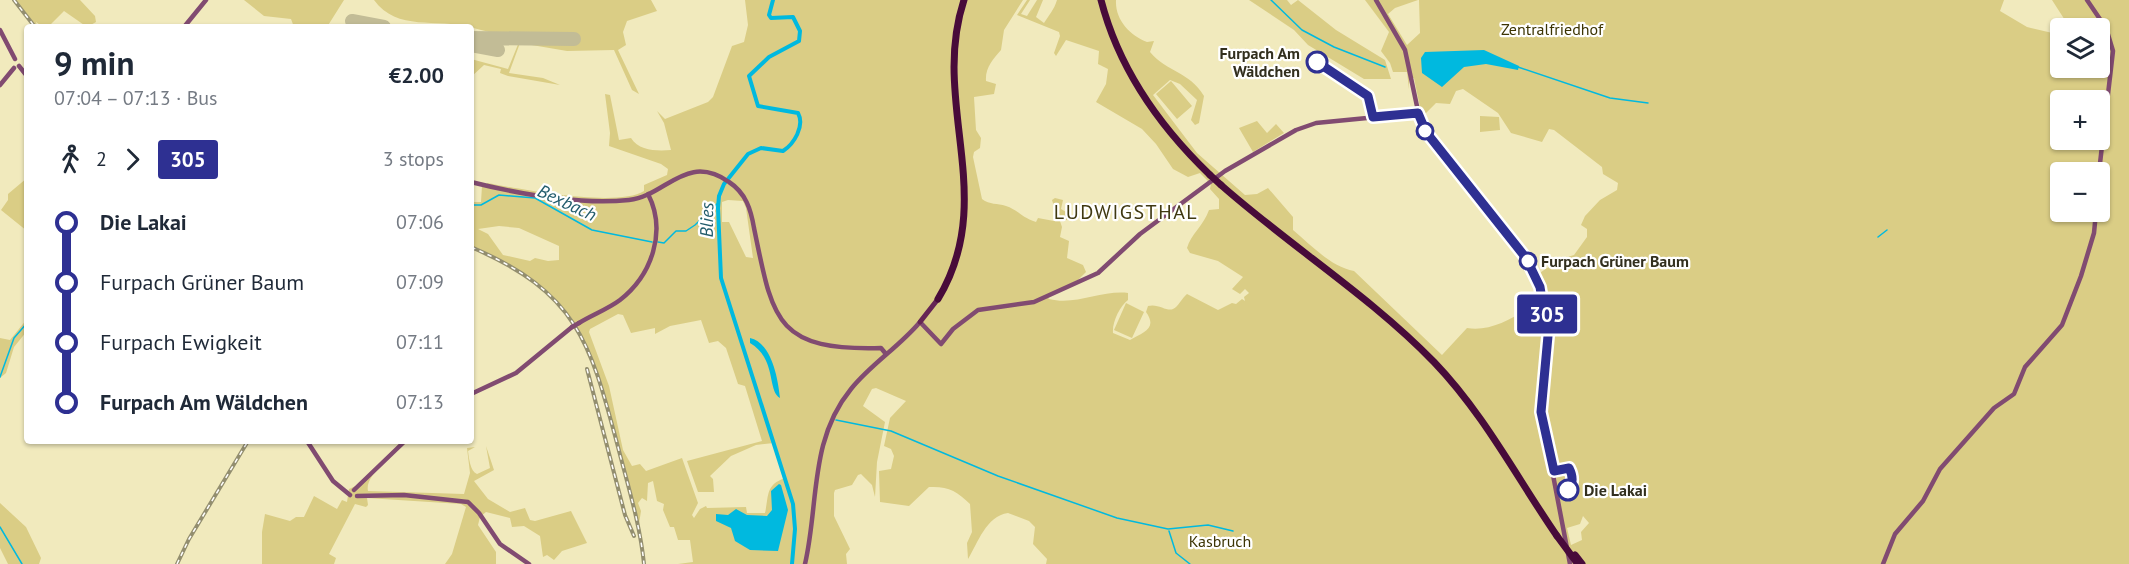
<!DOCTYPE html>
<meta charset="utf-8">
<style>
:root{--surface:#fff;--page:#f6f6f7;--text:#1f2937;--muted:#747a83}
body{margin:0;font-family:"PT Sans",sans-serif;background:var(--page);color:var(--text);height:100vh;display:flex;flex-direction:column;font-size:22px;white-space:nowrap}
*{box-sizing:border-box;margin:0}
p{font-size:20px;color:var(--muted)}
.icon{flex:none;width:33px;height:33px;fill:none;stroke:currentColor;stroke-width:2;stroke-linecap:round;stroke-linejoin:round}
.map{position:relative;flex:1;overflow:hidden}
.details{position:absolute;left:24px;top:24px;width:450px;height:420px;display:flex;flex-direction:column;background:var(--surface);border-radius:6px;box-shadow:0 2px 4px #0004}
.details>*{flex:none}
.badge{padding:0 12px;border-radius:4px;font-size:21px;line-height:39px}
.buttons{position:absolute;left:2050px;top:18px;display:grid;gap:12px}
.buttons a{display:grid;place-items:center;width:60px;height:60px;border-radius:6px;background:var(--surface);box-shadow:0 2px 4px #0004;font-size:30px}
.map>.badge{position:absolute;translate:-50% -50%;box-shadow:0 0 0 3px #fff}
.legs{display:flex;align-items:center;gap:9px;height:66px;padding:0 30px;font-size:20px}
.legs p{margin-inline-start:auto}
.overview{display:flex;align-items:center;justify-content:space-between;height:102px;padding:0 30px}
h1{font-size:33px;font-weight:700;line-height:45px}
ul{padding:0 30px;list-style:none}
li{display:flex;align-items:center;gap:21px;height:60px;font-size:22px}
li i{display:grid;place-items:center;width:9px;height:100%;margin:0 8px;background:currentColor}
li i::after{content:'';width:15px;height:15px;margin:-8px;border:4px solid;border-radius:50%;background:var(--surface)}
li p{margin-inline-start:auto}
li:first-child i{background:linear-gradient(#0000 50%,currentColor 0)}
li:last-child i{background:linear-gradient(currentColor 50%,#0000 0)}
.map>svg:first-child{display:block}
.green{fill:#dacd85;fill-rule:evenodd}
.water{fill:#00b9df}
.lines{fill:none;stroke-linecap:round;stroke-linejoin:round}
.stream{stroke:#00b9df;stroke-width:1.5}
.river{stroke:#00b9df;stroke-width:4}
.runway{stroke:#c2bc96;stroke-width:14}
.secondary{stroke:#814b71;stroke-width:4.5}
.primary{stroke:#662555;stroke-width:5}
.highway{stroke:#480b3a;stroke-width:7}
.rail-casing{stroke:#938e6f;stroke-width:4}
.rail{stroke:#fff;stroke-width:1.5;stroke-dasharray:4.5;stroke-linecap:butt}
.secondary-bridge{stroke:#814b71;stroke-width:4.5}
.highway-bridge{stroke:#480b3a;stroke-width:7}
.line-1-casing{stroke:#fff;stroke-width:14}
.line-1{stroke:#2e3092;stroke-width:9}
.stop-1-dot{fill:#fff;stroke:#2e3092;stroke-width:3}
.labels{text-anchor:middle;stroke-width:4.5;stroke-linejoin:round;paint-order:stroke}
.park-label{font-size:16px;fill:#3c3403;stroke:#fff}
.stop-label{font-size:16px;font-weight:bold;fill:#322f1e;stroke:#fff;text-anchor:start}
.water-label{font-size:18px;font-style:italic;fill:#225c6c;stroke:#fff}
.quarter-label{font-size:20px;letter-spacing:1.5px;fill:#403911;stroke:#fff}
</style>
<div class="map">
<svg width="2129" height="564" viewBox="0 0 2129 564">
<rect width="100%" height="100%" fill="#f1eabd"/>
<path class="green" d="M16 0H80L95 16 96 22 87 27 64 11 49 26 43 27 36 22 37 27Z
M244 0H344L327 27H294L291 19 264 16Z
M374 0H651L657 11 627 21 623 32 626 45 618 50 639 94 632 90 614 50 567 51 520 43 509 73 543 78 560 85 508 76 500 73 501 69 484 65 471 77V59L508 69 519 42C505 35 484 31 470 27 437 18 397 32 374 0Z
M745 0H1023L1004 30 1001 50C993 59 985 68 986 81L996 84 994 94 974 97 976 130 981 138 980 148 974 152 973 157 982 199C990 205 997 203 1006 206 1018 210 1021 217 1036 222L1038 218 1054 221 1057 216 1052 200 1055 198 1063 200 1061 209 1073 216V219L1060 221 1062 227 1060 237 1069 241 1067 258 1083 265 1086 272 1078 280 1047 296 1049 299C1075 306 1102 290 1128 293V300C1120 306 1112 322 1113 333L1130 340C1143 332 1158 329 1146 312L1148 306C1158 303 1167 312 1173 309 1178 307 1182 298 1187 294L1218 310 1232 303 1236 304 1242 299 1245 301 1244 297 1249 293 1245 289 1240 294 1232 289 1243 277 1218 261 1190 253 1187 248C1191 234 1204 225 1209 210L1219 209V199L1210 189 1211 184 1200 173 1188 177 1173 169 1156 144 1142 129 1096 102 1106 84 1108 69 1098 64 1099 51 1066 40 1056 56 1054 53 1060 36 1059 32 1017 15 1027 0H1030L1021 14 1027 16 1037 0H1043L1036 17 1044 23C1049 15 1054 10 1057 0H1116C1115 20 1130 35 1147 42L1154 41 1150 52C1168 73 1189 71 1204 96L1199 123 1195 125 1191 120 1197 100 1180 84 1170 80 1153 95 1197 153 1245 195 1257 194 1268 188 1293 217V230C1311 245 1331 267 1354 271L1442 355 1467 328C1494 333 1525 312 1544 295L1538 274 1561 259 1574 255 1587 237V229L1581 225 1585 216 1600 200 1617 190 1618 183 1603 174 1602 167 1554 130 1549 129 1542 142 1511 133 1498 113 1463 89 1456 91 1450 104 1436 103 1425 114V122H1423L1414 78H1409V89L1407 72H1393L1390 63 1381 51 1389 32 1365 0H1418L1395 8 1388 14 1407 45 1420 33 1419 0H2004L2000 11 2027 27 2061 35V68H2100V28H2070L2052 0H2129V564H1046L1047 559 1033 544 1035 527 1029 521 1008 513C986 516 978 543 968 559L967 543 972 532 970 504C957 491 948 486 929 487L909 506 880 502 879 471 891 469 894 456 891 449 884 446 890 418 906 401 876 388 872 389 863 406 885 422 877 462 875 497 872 485 861 474 858 475 852 485 835 490 834 493V516L850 549 846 554 847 564H678L693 562 690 540H678L674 527H670L663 510 664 504 657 501 653 481 648 483 647 501 642 498 638 503 641 511 639 524C630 489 620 453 611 418 585 322 564 287 471 246V202H481L482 186 486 187 487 183C520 189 617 208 644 191V185L667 175 668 169 661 164 609 146 610 133 605 94 610 95 619 140 631 138C639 151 657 151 671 150L664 123 657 111 665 119 708 102 713 97 732 46 744 42 748 25ZM2061 100H2100V140H2061ZM2061 172H2100V212H2061ZM728 200 743 201 746 208 753 258 746 257 729 222H722V202ZM499 226 519 228 559 246V260L548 261 535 258 530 261 503 255 488 234 478 229ZM618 314 623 315 631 333 655 328V334L670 326 701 320 709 343 718 341 726 348 738 384 745 386 762 441 687 461 698 492H714L713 479 710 476 731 456 756 445 774 443 785 478C765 485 769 496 765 513H747L746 507 707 508 706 506 700 509 694 518 692 515 698 503 682 458 646 471 640 464 632 466 623 450 609 386 589 332 590 329ZM1583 516 1589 523 1581 532 1582 540 1571 545 1567 528 1580 524Z
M1249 0H1287L1291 5 1298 0 1336 30 1385 60 1391 79H1364L1308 45 1294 30Z
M1171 81 1192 106 1177 119 1156 94Z
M1480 116 1499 117 1500 130 1480 132Z
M1257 121 1267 133 1276 124 1284 133 1253 152 1239 128Z
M27 178V231L1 210 8 200V194Z
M1126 303 1144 312 1132 338 1114 330Z
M27 319V331L14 347 6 373 0 378V338L10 340Z
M402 441H409C397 451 364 475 368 491L464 494 470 473 467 448 475 447 468 451C469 458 470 471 477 474L490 468 486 446 494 470 474 481 488 499 510 512 525 508 530 520 535 521 571 511 587 543 562 551 554 560 547 555 543 557 540 536 524 526 512 527 510 518 486 512 480 517 478 525 496 552V564H445L452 554 466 507 461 504 367 498 368 505 366 507 355 504 329 554 336 558 334 564H262V532L265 514 290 521 296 517H304L314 496 337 509 342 500 347 502 349 489 358 485Z
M0 503 26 527 41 558 39 564H8L0 548Z"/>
<path class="water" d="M1484 50 1519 66 1518 70 1486 64 1464 67 1442 87 1422 73 1421 58 1425 52Z
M750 338C772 343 778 379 780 398 767 391 777 359 750 343Z
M779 484 781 485 788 510 778 551 750 550 735 541 731 528 716 521V514L728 515 736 509 747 515 767 516 772 510 771 491Z"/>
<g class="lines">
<path class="stream" d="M1271 0 1302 30 1334 47 1385 67
M1518 67 1610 98 1648 103
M472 205H481L499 195 535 198 592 230 652 242
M1878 237 1887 230
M658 242 664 243 676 231H686L695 225 719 202
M0 377 14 338 27 323
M836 420 891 431 998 476 1117 518 1168 529 1208 525 1233 531
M0 527 22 564
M1169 531 1176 553 1190 564"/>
<path class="river" d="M773 0 769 15 771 18 793 17 800 31 799 41 769 57 749 76 758 106 798 113C805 126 794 144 783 151L761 148 748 154 724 184 719 196 718 208 721 278 793 504 795 529 792 564"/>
<path class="runway" d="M352 21 384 27
M471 38 574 39
M471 45 498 50"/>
<path class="secondary" d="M1376 0 1405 50 1421 125 1526 258 1540 287 1548 336 1541 412 1570 564
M2087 0 2106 28 2113 51 2099 172
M184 27 206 0
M0 30 15 59
M19 66 27 76
M0 85 14 68
M471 182C519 194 579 205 629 200 666 196 686 152 729 182 746 193 751 210 754 228 773 320 775 351 881 348L886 354
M920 322 941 344 953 329 978 310 1034 302 1098 273 1140 234 1225 171 1296 130 1316 123 1418 113
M579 323C592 315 608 309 620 300 652 275 667 231 648 194
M471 394 516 373 572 327
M307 441 333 481 350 495
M354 490 405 441
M357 496 404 495 468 502 479 513 500 544 529 564
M805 564C819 504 809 440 851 389 871 364 899 347 920 322
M1883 564 1895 534 1923 501 1940 469 1994 408 2014 394 2025 367 2062 325 2081 276 2094 233 2096 212"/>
<path class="primary" d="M920 322 938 299"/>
<path class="highway" d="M1101 0C1119 70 1159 126 1210 175
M1221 185C1290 246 1370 296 1434 362 1484 414 1517 478 1557 536
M938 299C999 198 930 103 964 0
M1575 555 1582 564"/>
<defs>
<path id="rail" d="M14 0 35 27
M471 247C578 293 590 342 618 447 628 486 640 524 644 564
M587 369 625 515 634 536
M177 564 189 539 248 441"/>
</defs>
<use href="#rail" class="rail-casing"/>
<use href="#rail" class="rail"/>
<path class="secondary-bridge" d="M572 327 579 323"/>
<path class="highway-bridge" d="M1210 175 1221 185
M1557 536 1577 563"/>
</g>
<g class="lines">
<defs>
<path id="line-1" d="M1317 62 1368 96 1373 117 1418 113 1426 132 1526 258 1540 287 1548 336 1541 412 1554 471 1569 468C1573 476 1574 483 1568 490"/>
</defs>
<use href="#line-1" class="line-1-casing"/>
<use href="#line-1" class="line-1"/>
</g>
<g class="stop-1-dot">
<circle cx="1317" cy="62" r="10"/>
<circle cx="1425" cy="131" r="8"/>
<circle cx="1528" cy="261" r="8"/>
<circle cx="1568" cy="490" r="10"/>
</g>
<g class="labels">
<g class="park-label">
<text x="1552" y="35">Zentralfriedhof</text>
<text x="1220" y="547">Kasbruch</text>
</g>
<g class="stop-label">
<text x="1300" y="59" text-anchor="end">Furpach Am<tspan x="1300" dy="18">Wäldchen</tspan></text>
<text x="1541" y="267">Furpach Grüner Baum</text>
<text x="1584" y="496">Die Lakai</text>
</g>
<g class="water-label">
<text transform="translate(567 203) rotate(25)" y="6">Bexbach</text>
<text transform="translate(707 220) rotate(-89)" y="6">Blies</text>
</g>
<g class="quarter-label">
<text x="1126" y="219">LUDWIGSTHAL</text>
</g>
</g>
</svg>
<div class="buttons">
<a><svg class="icon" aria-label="layers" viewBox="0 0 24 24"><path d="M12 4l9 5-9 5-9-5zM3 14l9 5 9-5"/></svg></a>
<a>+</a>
<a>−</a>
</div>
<b class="badge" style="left:1547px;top:314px;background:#2e3092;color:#fff">305</b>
<section class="details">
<div class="overview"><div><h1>9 min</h1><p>07:04 – 07:13 · Bus</p></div><b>€2.00</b></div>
<div class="legs"><svg class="icon" aria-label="walk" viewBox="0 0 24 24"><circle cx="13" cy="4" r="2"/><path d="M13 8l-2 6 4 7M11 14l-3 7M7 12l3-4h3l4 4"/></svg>2<svg class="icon" aria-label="forward" viewBox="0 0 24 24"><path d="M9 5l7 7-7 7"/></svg><b class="badge" style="background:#2e3092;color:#fff">305</b><p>3 stops</p></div>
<ul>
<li><i style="color:#2e3092"></i><b>Die Lakai</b><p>07:06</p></li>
<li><i style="color:#2e3092"></i><span>Furpach Grüner Baum</span><p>07:09</p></li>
<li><i style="color:#2e3092"></i><span>Furpach Ewigkeit</span><p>07:11</p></li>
<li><i style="color:#2e3092"></i><b>Furpach Am Wäldchen</b><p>07:13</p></li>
</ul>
</section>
</div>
